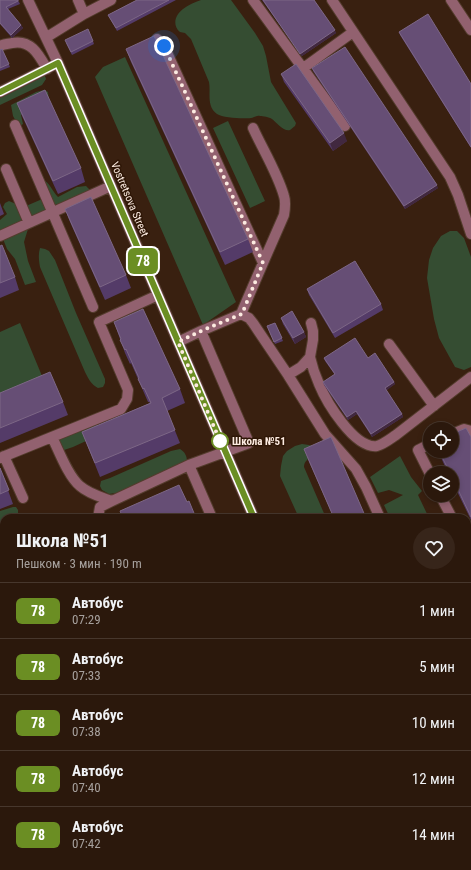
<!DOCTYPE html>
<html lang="ru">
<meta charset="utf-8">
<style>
:root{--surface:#2b180c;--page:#37251a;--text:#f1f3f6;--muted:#a6a09d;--line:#47372d}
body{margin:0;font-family:"Roboto Condensed",sans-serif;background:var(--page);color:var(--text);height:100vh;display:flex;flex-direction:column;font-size:15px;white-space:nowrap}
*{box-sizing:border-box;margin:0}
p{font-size:13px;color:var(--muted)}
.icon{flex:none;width:22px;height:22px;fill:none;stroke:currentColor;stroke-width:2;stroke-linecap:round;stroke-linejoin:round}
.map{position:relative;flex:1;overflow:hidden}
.panel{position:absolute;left:0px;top:514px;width:471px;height:356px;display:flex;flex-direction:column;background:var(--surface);border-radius:12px 12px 0 0;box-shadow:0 2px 6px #0003,0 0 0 1px var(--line)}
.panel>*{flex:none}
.badge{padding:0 8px;border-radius:6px;font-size:14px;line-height:26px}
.tools{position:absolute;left:423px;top:422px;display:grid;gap:8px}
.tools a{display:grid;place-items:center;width:36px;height:36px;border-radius:50%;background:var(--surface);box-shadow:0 2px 6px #0003,0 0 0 1px var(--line);font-size:20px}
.you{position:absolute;width:20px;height:20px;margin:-10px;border:3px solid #fff;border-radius:50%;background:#1a73e8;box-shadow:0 0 0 6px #1a73e833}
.map>.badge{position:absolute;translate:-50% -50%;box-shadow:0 0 0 2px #fff}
.round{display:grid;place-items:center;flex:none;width:42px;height:42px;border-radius:21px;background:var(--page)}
.summary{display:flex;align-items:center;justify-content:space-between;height:68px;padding:0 16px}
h1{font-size:19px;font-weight:700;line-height:30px}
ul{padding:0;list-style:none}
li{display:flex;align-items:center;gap:12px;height:56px;padding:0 16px;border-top:1px solid var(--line)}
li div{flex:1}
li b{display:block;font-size:15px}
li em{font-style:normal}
li .badge{min-width:44px;font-weight:700;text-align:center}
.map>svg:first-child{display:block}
.green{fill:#354d32}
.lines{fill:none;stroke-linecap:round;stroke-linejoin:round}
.minor-casing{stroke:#543c2d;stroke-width:12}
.minor{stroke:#92616f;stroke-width:10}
.wall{fill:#543b68}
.shaded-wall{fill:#41283f}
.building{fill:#664e75;stroke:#7d6786}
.line-casing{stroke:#fff;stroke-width:9}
.line{stroke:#6b8e23;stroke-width:6}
.walk{stroke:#fcebe1;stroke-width:4;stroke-dasharray:0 7.2}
.stop-dot{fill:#fff;stroke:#6b8e23;stroke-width:2}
.labels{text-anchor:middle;stroke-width:3;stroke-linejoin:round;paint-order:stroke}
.street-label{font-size:11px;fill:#fcebe1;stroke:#2e1606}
.stop-label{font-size:11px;font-weight:bold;fill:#fcebe1;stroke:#2e1606;text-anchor:start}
</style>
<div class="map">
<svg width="471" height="870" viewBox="0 0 471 870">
<rect width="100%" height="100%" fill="#392010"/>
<path class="green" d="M201 0H231L255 33 263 46 266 56 271 82 296 123 295 126C293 127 292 129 290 130 284 132 276 122 272 119 269 117 263 116 260 116 256 115 254 118 251 118 243 119 223 118 217 114 206 106 211 93 209 82L191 39 185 33 180 32C172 25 175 15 183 9 188 5 195 2 201 0Z
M125 57 236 302 203 325 95 77 103 67Z
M43 75 45 76 46 79 42 85 0 105V93Z
M44 90 48 92 49 101 24 113 21 115 23 124 20 126 18 125 13 116 11 105 36 92Z
M228 121 265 201 250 208 213 128Z
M45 181C50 184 53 192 58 197L77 187 86 186 91 191 60 204H52L43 187Z
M40 200H45L49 209 31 219 26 206Z
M9 201 16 204 23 216 21 223 0 233V220L7 214 3 207 5 203Z
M28 229 24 242 28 261 36 282 25 285 15 259 7 249 3 239Z
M450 231H457L464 238 471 257V367L464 370 455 367 439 338 434 319 427 278 429 260 433 248 441 236Z
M40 248 45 249 49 251 55 260 76 313 105 379V383L103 387 98 388C91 384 89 380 85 372L40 267C39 261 38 255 40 248Z
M20 323 42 376 0 394V332Z
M95 424 100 427 86 441 73 447 64 450 58 439Z
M302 444 309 445 312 446 313 456C308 459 304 461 304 467L326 518H299L280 476 281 466 283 456 287 451 295 446Z
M180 449C185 452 187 456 187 462L122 492 109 494 102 490 100 486 101 481 110 478 171 451Z
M400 456 411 477 422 491 418 495 429 518H390L384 505 403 495 389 490 378 493 370 477Z
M13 507H16L18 510V513L8 518H4V520L0 522V511Z
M0 809 4 819V848L0 838Z
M467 824 471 832V859L467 850Z
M415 866H442L444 870H417Z"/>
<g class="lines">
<defs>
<path id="minor" d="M28 0 58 63 254 518
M78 0 84 14
M253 0 345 126
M332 0 450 177 458 195 471 234
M451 0 471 30
M47 37 84 14 111 0
M157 39 164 46 263 263 241 314 201 331 178 342
M0 46C4 44 8 44 12 43 31 39 39 55 47 69
M302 69 353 32
M0 92 58 63
M15 125 93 307
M253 128C263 150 277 172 284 196 286 202 285 209 284 215L263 263
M6 169 29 223
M0 236 111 186
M241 314 249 318 253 323 288 375 325 434 356 469 366 487 380 518
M389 344 434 406
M310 357C312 366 315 375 319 384 326 401 354 449 377 446 384 444 390 439 396 435L471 377
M288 375 301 367 310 357 313 340V331L311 323
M452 434 464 429 471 431
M52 437C59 451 68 476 80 486 89 494 101 497 112 501
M430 444 418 450 430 474
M4 456 23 498
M0 458 121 409 127 399 128 390 99 322 158 295
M189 465 212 518
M440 495 452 518
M98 518 100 507 112 501 189 465 249 443 201 331
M467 548 471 556
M0 606 4 616
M467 720H470L471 723
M0 751 4 750
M0 769 4 767
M0 846 4 856
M8 866 10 870
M85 866 87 870
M197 866 199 870
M338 866 339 870
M408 866 410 870
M150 870 159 866"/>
</defs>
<use href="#minor" class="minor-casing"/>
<use href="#minor" class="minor"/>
</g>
<path class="wall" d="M0 0H18L20 4 8 9 21 25 23 28 12 38 0 24Z
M137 0H176L117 31 108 15Z
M262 0H314L336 33 302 56Z
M399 32 471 84V148L400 35Z
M93 41 94 44 72 55 66 43Z
M2 49 10 67 0 71V50Z
M126 49 248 239 253 252 225 265 131 62Z
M312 68 438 188 405 209 313 71Z
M281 74 347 141 333 151 284 82Z
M17 103 81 168 85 182 58 194 22 116Z
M0 203 4 214 0 216Z
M65 209 126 275 131 288 105 300 70 222Z
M0 246 15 277 19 290 0 298Z
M307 289 381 304 383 310 335 338 309 295Z
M281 318 304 332 306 337 295 344 283 324Z
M114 322 180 389 185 403 167 411 180 443 100 477 82 432 150 403 149 402H148L138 379 131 363 130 364 125 353Z
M275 323 283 341 275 344 267 326Z
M324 358H368L394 382 395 384 386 390 402 414 403 417 372 437 357 414 348 420 324 385 323 382 335 375 325 361Z
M0 393 63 402 68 415 0 443Z
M471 437V520L452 481V473H448L438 451H452Z
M304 449 366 518H334L309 462Z
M0 468 13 504 0 509Z
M0 641 4 651V733L1 734 0 730Z
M471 646V708L467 710V648Z
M467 738 471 746V823L467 814Z
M32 866H69L71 870H34Z
M349 866H388L389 870H350Z"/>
<path class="shaded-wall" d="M21 25 23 28 12 38 11 35Z
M335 30 336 33 302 56 300 54Z
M344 133 347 141 333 151 330 143Z
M437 185 438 188 405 209 404 206Z
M304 332 306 337 295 344 293 338Z
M394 382 395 384 386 391 385 388Z
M356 411 357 414 348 420 347 417Z
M402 414 403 417 372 437 371 434Z"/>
<path class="building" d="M0 0H18V1L6 7 21 25 11 35 0 23Z
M137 0H169L116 28 108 15Z
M263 0H314L335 30 300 54Z
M428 14 471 84V147L399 32Z
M88 29 93 41 71 52 65 40Z
M154 36 248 239 220 252 126 49Z
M345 47 437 185 404 206 312 68Z
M2 49 9 64 0 68V50Z
M296 64 344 133 330 143 281 74Z
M45 90 81 168 53 181 17 103Z
M91 197 126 275 100 287 65 209Z
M2 245 15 277 0 283V246Z
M355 261 381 304 333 333 307 289Z
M143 309 180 389 162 398 175 430 95 463 82 432 151 403 144 388 143 389 138 379 139 378 126 349 125 350 120 340 121 339 114 322Z
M292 311 304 332 293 338 281 318Z
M275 323 282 338 274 342 267 326Z
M355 338 368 358 375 353 394 382 385 388 402 414 371 434 356 411 347 417 323 382 335 374 324 358Z
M50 372 63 402 0 428V393Z
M466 428 471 437V517L452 477V473H450L439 451H452V434Z
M331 437 366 518H334L304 449Z
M0 468 9 490 0 494Z
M179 485 187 502 189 501 196 518H123L120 511Z
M0 641 4 651V718L0 719Z
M471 646V689L467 691V648Z
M467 738 471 746V820L467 811Z
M33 866H70L61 870H35Z
M104 866H121L122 870H106Z
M216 866H254L255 870H218Z
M257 866H272L274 870H258Z
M349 866H388L389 869 386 870H355L354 867 350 868Z"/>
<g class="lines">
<defs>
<path id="line" d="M0 92 58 63 254 518"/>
</defs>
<use href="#line" class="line-casing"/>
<use href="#line" class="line"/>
<path class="walk" d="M164 46 263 263 242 314 201 331 178 342 220 441"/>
</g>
<circle class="stop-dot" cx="220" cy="441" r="8"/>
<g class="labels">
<g class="street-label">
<text transform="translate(130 199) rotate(67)" y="4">Vostretsova Street</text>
</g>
<g class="stop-label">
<text x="232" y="445">Школа №51</text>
</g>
</g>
</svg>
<div class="tools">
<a><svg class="icon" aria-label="locate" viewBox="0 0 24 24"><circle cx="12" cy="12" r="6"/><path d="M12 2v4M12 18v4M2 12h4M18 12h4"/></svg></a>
<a><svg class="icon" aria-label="layers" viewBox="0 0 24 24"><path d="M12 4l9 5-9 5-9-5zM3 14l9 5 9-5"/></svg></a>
</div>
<div class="you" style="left:164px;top:46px"></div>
<b class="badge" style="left:143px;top:261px;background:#6b8e23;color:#fff">78</b>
<section class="panel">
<div class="summary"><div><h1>Школа №51</h1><p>Пешком · 3 мин · 190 m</p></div><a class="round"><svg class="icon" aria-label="heart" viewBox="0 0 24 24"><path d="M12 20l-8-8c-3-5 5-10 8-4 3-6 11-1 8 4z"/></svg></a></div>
<ul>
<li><span class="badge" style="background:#6b8e23;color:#fff">78</span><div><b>Автобус</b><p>07:29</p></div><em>1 мин</em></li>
<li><span class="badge" style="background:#6b8e23;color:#fff">78</span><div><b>Автобус</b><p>07:33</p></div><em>5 мин</em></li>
<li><span class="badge" style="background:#6b8e23;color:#fff">78</span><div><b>Автобус</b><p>07:38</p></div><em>10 мин</em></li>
<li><span class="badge" style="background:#6b8e23;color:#fff">78</span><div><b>Автобус</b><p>07:40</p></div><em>12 мин</em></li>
<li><span class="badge" style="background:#6b8e23;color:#fff">78</span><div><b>Автобус</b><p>07:42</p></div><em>14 мин</em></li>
</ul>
</section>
</div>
